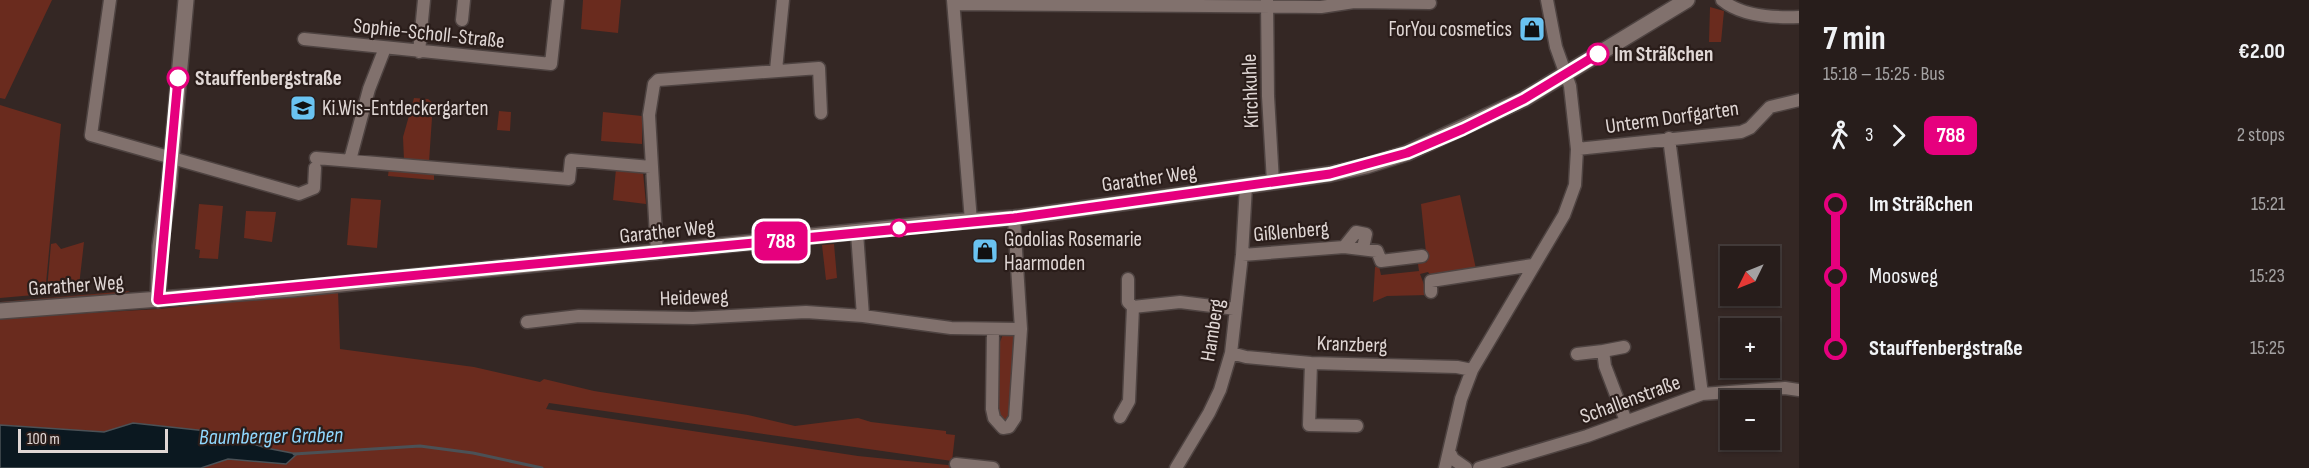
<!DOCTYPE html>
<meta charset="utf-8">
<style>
:root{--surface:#271d1b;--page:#2f2624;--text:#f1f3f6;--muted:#a4a2a3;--line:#433b3a}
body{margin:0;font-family:"Sofia Sans Condensed",sans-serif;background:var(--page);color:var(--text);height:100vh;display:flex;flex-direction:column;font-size:22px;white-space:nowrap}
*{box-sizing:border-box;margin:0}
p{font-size:20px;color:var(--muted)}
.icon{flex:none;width:33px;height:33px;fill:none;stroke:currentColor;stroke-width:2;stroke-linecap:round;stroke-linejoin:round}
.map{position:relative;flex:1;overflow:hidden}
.drawer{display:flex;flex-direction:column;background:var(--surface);width:510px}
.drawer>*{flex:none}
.badge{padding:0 12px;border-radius:9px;font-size:21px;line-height:39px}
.needle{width:39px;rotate:227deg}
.buttons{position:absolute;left:1720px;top:246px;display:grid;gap:12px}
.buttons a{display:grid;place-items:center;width:60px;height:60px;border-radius:0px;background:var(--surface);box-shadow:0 2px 4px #0004,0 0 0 2px var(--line);font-size:30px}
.scale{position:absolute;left:18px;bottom:15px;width:150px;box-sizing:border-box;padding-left:6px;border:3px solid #e0d7d5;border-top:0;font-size:16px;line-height:21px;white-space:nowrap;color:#e0d7d5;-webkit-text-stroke:4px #2a1d1a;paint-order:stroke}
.map>.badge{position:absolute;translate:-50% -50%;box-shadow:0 0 0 3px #fff}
.legs{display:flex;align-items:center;gap:9px;height:66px;padding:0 24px;font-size:20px}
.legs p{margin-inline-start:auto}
.headline{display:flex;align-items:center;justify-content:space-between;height:102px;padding:0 24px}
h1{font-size:33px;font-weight:700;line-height:45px}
ul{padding:0 24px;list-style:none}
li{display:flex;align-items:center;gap:21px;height:72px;font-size:22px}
li i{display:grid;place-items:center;width:9px;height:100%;margin:0 8px;background:currentColor}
li i::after{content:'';width:15px;height:15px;margin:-8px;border:4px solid;border-radius:50%;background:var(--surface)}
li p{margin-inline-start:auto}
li:first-child i{background:linear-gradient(#0000 50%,currentColor 0)}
li:last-child i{background:linear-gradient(currentColor 50%,#0000 0)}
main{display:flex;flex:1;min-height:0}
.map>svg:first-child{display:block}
.green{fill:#6a2b1e}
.water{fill:#0b1820;stroke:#4b5156;stroke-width:1.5}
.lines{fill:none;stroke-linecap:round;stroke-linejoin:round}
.stream{stroke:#4b5156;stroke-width:3}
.street-casing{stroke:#4e4341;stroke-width:15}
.secondary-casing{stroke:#4e4341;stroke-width:18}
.street{stroke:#81716d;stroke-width:12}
.secondary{stroke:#81716d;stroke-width:15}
.line-1-casing{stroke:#fff;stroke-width:14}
.line-1{stroke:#e6007e;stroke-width:9}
.stop-1-dot{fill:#fff;stroke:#e6007e;stroke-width:3}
.labels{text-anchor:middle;stroke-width:4.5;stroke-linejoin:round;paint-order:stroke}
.poi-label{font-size:21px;fill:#e0d7d5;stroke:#2a1d1a;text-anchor:start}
.street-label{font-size:21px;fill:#e0d7d5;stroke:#2a1d1a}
.stop-label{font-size:21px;font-weight:bold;fill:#e0d7d5;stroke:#2a1d1a;text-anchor:start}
.water-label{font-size:22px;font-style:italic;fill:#90d8ff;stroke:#2a1d1a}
</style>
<main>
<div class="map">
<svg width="1799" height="468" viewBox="0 0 1799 468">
<rect width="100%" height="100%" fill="#342724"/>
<path class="green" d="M0 0H52L5 99 0 98Z
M583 0H621L618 33 581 29Z
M1710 7 1724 11 1721 42H1709Z
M414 98 428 99 433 103 429 162 404 160 403 137Z
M0 105 61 124 45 294 0 298Z
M499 111 511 112 510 131 497 130Z
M603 112 642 116V144L601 141Z
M389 168 434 172V180L388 176Z
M616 169 643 172 646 204 613 200Z
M1460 195 1476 269 1431 276 1428 272 1420 274 1428 295 1387 296 1373 302 1375 267 1379 266 1381 275 1419 271 1418 264 1427 262 1421 204Z
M351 198 381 200 377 248 347 245Z
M199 204 223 206 218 259 199 258 200 250 195 249Z
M246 211 276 212 272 242 244 238Z
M84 242 79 286 47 290 51 244 56 243 61 249Z
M834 244 837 278 826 280 822 245Z
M130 291 124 294 0 305V302Z
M338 291 340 349 474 367 540 382 544 379 594 391 748 415 795 426 858 418 871 422 946 431V434L955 435 952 461 549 403 546 409 858 456 977 468H0V318L159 309Z
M1003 334H1011L1016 338 1012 411 1007 421 1000 418 999 412 998 347Z"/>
<path class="water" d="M133 423 216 432 266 448 297 454 286 464 228 459 201 468H0V425L104 432Z"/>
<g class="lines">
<path class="stream" d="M294 454 420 446 473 453 542 468"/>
<defs>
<path id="street" d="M110 0 91 135 299 194 314 188 315 168
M953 0 971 221
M1267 0 1268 96 1273 182
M1722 0C1741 16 1775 18 1799 17
M954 4 1321 7 1354 2 1430 3
M462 20 464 0
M304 39 551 64 558 0
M419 52 424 0
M776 70 783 0
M1669 138 1702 394
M1577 149 1741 132 1750 128 1770 107 1799 100
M316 158 569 179 571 160 651 167
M350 160 369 89 385 48
M857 233 863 316
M1344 247 1356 232 1366 234 1363 248
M657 253 649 115 654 84 658 80 819 68 821 113
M1242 255 1344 247 1377 251 1381 261 1422 256
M1128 279V302L1133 307
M1431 292V281L1533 265
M527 322 579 316 693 318 806 312 863 316 951 328 1021 329
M993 329 992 409 994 418 1003 428 1009 427 1015 418 1021 329 1014 218
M1624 347 1603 351 1605 366 1626 421
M1231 353 1246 357 1311 363 1457 367 1472 370
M1577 354 1603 351
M1311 363 1309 425 1357 426
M1120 417 1129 401 1133 307 1180 302 1236 309
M1449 451 1453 459 1466 468
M956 464 993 468
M1176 468 1209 413 1220 390 1231 353 1242 255 1246 186
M1445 468 1461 399 1472 370 1564 215 1575 185 1577 149 1570 86 1556 47 1547 0
M1479 468 1587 436 1702 394 1785 388 1799 390"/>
<path id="secondary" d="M158 300 160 246 169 186 186 0
M0 311 292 289 950 222 1014 218 1330 174 1366 166 1407 153 1524 99 1687 0"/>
</defs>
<use href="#street" class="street-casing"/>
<use href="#secondary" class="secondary-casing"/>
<use href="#street" class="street"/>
<use href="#secondary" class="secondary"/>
</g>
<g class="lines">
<defs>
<path id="line-1" d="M178 78 158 300 1014 218 1330 174 1407 153 1463 129 1524 99 1598 54"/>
</defs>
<use href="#line-1" class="line-1-casing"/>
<use href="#line-1" class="line-1"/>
</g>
<defs>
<symbol id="shop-square" viewBox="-11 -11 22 22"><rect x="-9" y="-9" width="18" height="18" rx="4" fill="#6ac3f1" stroke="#2a1d1a"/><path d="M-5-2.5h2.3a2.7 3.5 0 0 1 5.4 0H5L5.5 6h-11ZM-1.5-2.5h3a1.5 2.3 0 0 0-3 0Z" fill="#111"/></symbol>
<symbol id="school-square" viewBox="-11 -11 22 22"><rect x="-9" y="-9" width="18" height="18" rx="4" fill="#6ac3f1" stroke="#2a1d1a"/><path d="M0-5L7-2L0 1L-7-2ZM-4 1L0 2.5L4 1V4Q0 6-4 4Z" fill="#111"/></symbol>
</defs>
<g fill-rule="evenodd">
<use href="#shop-square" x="1517" y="14" width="30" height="30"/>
<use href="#school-square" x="288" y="93" width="30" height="30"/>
<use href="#shop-square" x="970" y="236" width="30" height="30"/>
</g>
<g class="stop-1-dot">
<circle cx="1598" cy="54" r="10"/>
<circle cx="178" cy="78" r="10"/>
<circle cx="899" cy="228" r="8"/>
</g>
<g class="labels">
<g class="poi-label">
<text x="1512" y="36" text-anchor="end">ForYou cosmetics</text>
<text x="322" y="115">Ki.Wis-Entdeckergarten</text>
<text x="1004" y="246">Godolias Rosemarie<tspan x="1004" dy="24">Haarmoden</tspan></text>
</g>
<g class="street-label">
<text transform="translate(429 33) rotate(6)" y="7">Sophie-Scholl-Straße</text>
<text transform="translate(1250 91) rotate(-92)" y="7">Kirchkuhle</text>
<text transform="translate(1672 117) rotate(-8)" y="7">Unterm Dorfgarten</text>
<text transform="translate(1149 178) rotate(-8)" y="7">Garather Weg</text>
<text transform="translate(667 231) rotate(-6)" y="7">Garather Weg</text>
<text transform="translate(1291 231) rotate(-5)" y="7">Gißlenberg</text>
<text transform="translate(76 285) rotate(-4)" y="7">Garather Weg</text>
<text transform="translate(694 297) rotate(-2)" y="7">Heideweg</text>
<text transform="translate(1212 330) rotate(-81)" y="7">Hamberg</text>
<text transform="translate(1352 344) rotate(2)" y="7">Kranzberg</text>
<text transform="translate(1630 399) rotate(-20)" y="7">Schallenstraße</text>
</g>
<g class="stop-label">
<text x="1614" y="61">Im Sträßchen</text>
<text x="195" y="85">Stauffenbergstraße</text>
</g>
<g class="water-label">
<text transform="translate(271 435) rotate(-1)" y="8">Baumberger Graben</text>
</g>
</g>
</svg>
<div class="buttons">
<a><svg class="needle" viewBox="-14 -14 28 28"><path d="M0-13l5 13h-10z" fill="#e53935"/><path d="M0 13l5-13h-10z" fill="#a4a2a3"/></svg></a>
<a>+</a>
<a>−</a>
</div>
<div class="scale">100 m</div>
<b class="badge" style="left:781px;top:241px;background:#e6007e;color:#fff">788</b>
</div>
<section class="drawer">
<div class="headline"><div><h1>7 min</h1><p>15:18 – 15:25 · Bus</p></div><b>€2.00</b></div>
<div class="legs"><svg class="icon" aria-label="walk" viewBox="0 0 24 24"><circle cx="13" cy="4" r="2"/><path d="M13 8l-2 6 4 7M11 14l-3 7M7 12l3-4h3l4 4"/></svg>3<svg class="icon" aria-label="forward" viewBox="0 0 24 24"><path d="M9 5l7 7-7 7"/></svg><b class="badge" style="background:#e6007e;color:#fff">788</b><p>2 stops</p></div>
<ul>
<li><i style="color:#e6007e"></i><b>Im Sträßchen</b><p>15:21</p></li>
<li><i style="color:#e6007e"></i><span>Moosweg</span><p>15:23</p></li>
<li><i style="color:#e6007e"></i><b>Stauffenbergstraße</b><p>15:25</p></li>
</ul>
</section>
</main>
